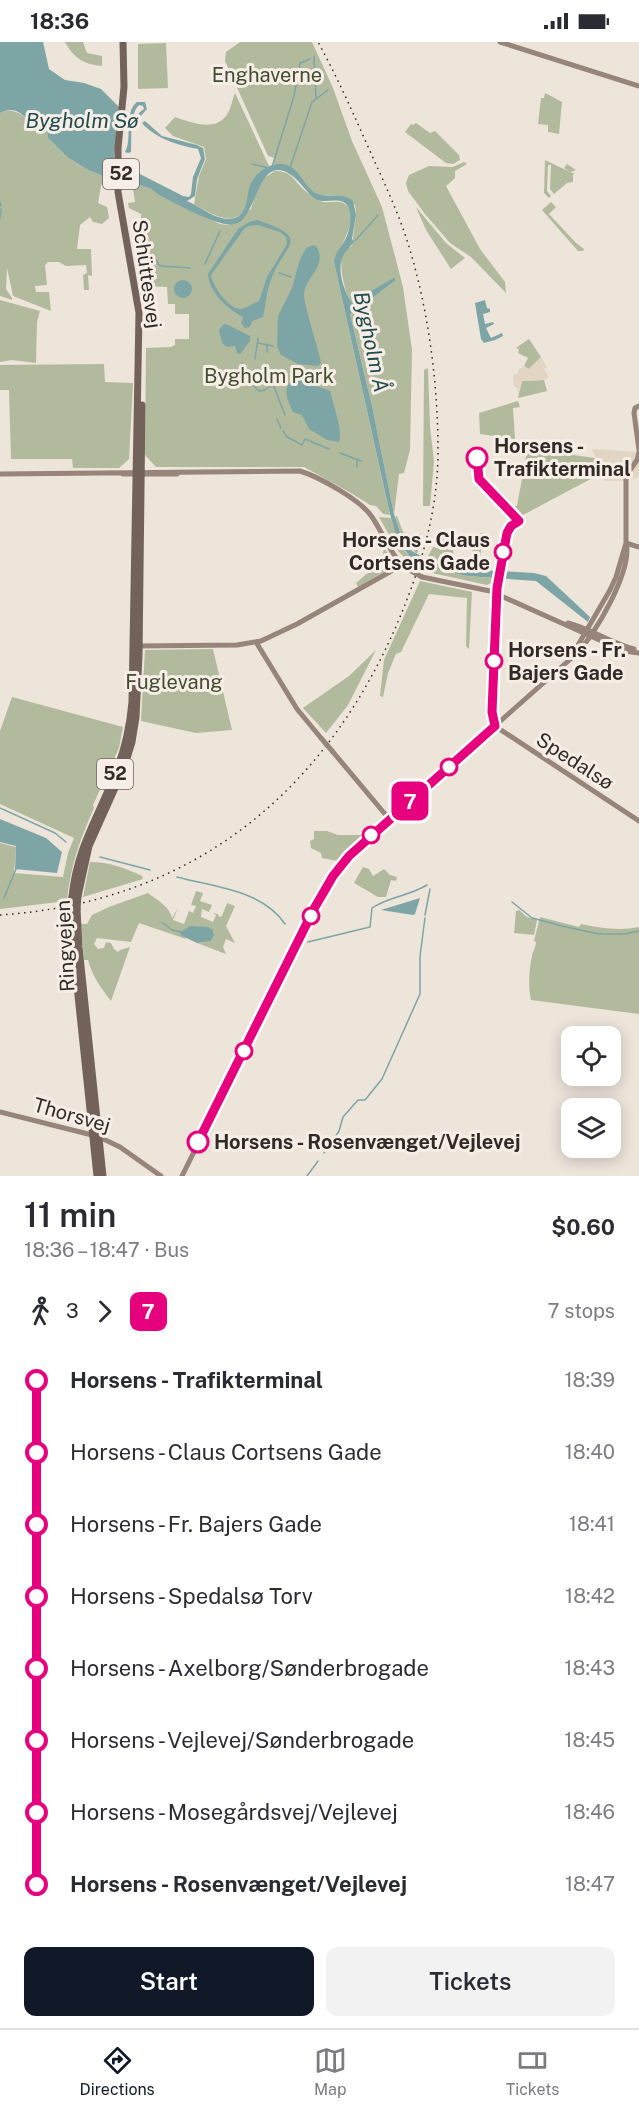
<!DOCTYPE html>
<meta charset="utf-8">
<style>
:root{--surface:#fff;--page:#f2f2f3;--text:#2b2b33;--muted:#7c7c81;--line:#e1e1e2;--accent:#111827}
body{margin:0;font-family:"Public Sans",sans-serif;background:var(--page);color:var(--text);height:100vh;display:flex;flex-direction:column;font-size:22px;white-space:nowrap}
*{box-sizing:border-box;margin:0}
p{font-size:20px;color:var(--muted)}
.icon{flex:none;width:33px;height:33px;fill:none;stroke:currentColor;stroke-width:2;stroke-linecap:round;stroke-linejoin:round}
.map{position:relative;height:1134px;overflow:hidden}
.sheet{display:flex;flex-direction:column;background:var(--surface);flex:1}
.sheet>*{flex:none}
.badge{padding:0 12px;border-radius:9px;font-size:21px;line-height:39px}
.fabs{position:absolute;left:561px;top:984px;display:grid;gap:12px}
.fabs a{display:grid;place-items:center;width:60px;height:60px;border-radius:12px;background:var(--surface);box-shadow:0 3px 15px #0003;font-size:30px}
.map>.badge{position:absolute;translate:-50% -50%;box-shadow:0 0 0 3px #fff}
.legs{display:flex;align-items:center;gap:9px;height:66px;padding:0 24px;font-size:20px}
.legs p{margin-inline-start:auto}
.head{display:flex;align-items:center;justify-content:space-between;height:102px;padding:0 24px}
h1{font-size:33px;font-weight:600;line-height:45px}
.action{display:flex;gap:12px;margin-top:auto;padding:12px 24px}
.action a{flex:1;height:69px;border-radius:12px;background:var(--accent);color:#fff;font-size:24px;font-weight:600;line-height:69px;text-align:center}
.action a+a{background:var(--page);color:var(--text)}
ul{padding:0 24px;list-style:none}
li{display:flex;align-items:center;gap:21px;height:72px;font-size:22px}
li i{display:grid;place-items:center;width:9px;height:100%;margin:0 8px;background:currentColor}
li i::after{content:'';width:15px;height:15px;margin:-8px;border:4px solid;border-radius:50%;background:var(--surface)}
li p{margin-inline-start:auto}
li:first-child i{background:linear-gradient(#0000 50%,currentColor 0)}
li:last-child i{background:linear-gradient(currentColor 50%,#0000 0)}
.status{display:flex;justify-content:space-between;align-items:center;height:42px;padding:0 30px;background:var(--surface);direction:ltr}
.status svg{height:16px;fill:currentColor}
.dock{display:flex;justify-content:space-around;align-items:center;height:84px;border-top:2px solid var(--line);background:var(--surface);font-size:16px;color:var(--muted)}
.dock a{display:grid;justify-items:center;gap:3px}
.dock .current{color:var(--accent)}
.map>svg:first-child{display:block}
.green{fill:#b1ba9c}
.plaza{fill:#e3d5c3}
.water{fill:#7da5a6;fill-rule:evenodd}
.lines{fill:none;stroke-linecap:round;stroke-linejoin:round}
.stream{stroke:#7da5a6;stroke-width:1.5}
.secondary{stroke:#97847a;stroke-width:5}
.primary{stroke:#72625a;stroke-width:7}
.rail{stroke:#322a27;stroke-width:1.5;stroke-dasharray:1.5 4.5;stroke-linecap:butt}
.secondary-bridge{stroke:#97847a;stroke-width:5}
.primary-bridge{stroke:#72625a;stroke-width:7}
.line-1-casing{stroke:#fff;stroke-width:14}
.line-1{stroke:#e6007e;stroke-width:9}
.stop-1-dot{fill:#fff;stroke:#e6007e;stroke-width:3}
.labels{text-anchor:middle;stroke-width:6;stroke-linejoin:round;paint-order:stroke}
.shield{fill:#f6eee6;stroke:#6d6560;stroke-width:1.5}
.shield-label{font-size:18px;font-weight:bold;fill:#322a27}
.park-label{font-size:20px;fill:#424c2e;stroke:#f6eee6}
.street-label{font-size:20px;fill:#322a27;stroke:#f6eee6}
.stop-label{font-size:20px;font-weight:bold;fill:#322a27;stroke:#f6eee6;text-anchor:start}
.water-label{font-size:21px;font-style:italic;fill:#224b4d;stroke:#f6eee6}
</style>
<div class="status"><b>18:36</b><svg viewBox="0 0 49 12"><path d="M0 12V9h3v3zM5 12V6h3v6zM10 12V3h3v9zM15 12V0h3v12zM26 1h20v11H26zM47 4h2v5h-2z"/></svg></div>
<div class="map">
<svg width="639" height="1134" viewBox="0 0 639 1134">
<rect width="100%" height="100%" fill="#ede4da"/>
<path class="green" d="M65 0H83L87 11 102 14V24C85 23 73 16 65 0Z
M240 0H312L333 46 352 99 382 165 403 245 412 308 410 408 404 431 399 432 394 472 372 364 350 272 353 270 365 275 370 267 369 261 371 257 396 238 394 237 367 251 364 261 367 271 362 272 353 265 346 250 342 233 341 218 349 205 352 204 356 173 355 163C350 160 343 155 338 154 329 152 323 156 314 150 294 138 304 122 273 122L275 116 268 114 225 19 226 10Z
M166 1 168 46 138 47V2Z
M235 51 269 124C266 126 260 129 258 132 252 141 250 154 247 163 237 189 209 171 194 162L199 134 206 117 204 105 173 94 165 86 175 75C190 80 214 90 226 74 231 68 232 58 235 51Z
M545 51 562 60 559 92 548 90V83L538 82 541 56H544Z
M5 69C21 67 25 78 37 85 40 86 44 87 47 89L48 96 67 115 90 129 106 135 101 144 98 161 107 165 109 176 102 182 93 180 90 175 80 183 77 207H91L92 234 88 233 89 248H84L83 233 87 231 86 223 66 224 59 220H48L45 223 47 243 35 244 36 250H49L51 269 13 254 7 226 6 247 12 256V258L0 254V71Z
M416 81 430 91 435 89 459 113 460 118 453 122 446 121 405 90 411 82 413 83Z
M545 118 570 130 564 126 567 122 576 128 571 130 572 131H576L573 132V140L567 141 554 152 550 147 551 123H548L547 149 551 154 549 156 544 151Z
M464 120 467 122 455 129V136L446 144 480 207 505 240 506 251 471 215 450 201 425 172 408 149 406 141 409 133 429 124 453 125Z
M275 129C294 129 294 141 308 151 312 153 316 157 320 159 327 162 336 158 343 161 364 170 338 208 334 220L390 473 383 472 376 464 370 463 351 451 304 425H156L145 413 146 306 171 305 175 303V297H189V272H175V262H168L167 245 143 244 138 221 142 218 137 195 144 194 143 187 139 188 138 181 141 180V172L129 166 128 161 135 160 132 140 151 147 198 172 220 182 228 183 251 167 258 144 263 137Z
M551 160 556 165 549 172 576 201 584 207 583 209H578L542 168Z
M416 165 446 201 465 216 451 227 426 188Z
M0 258 40 269 37 280 36 321 12 318 0 320Z
M529 297 541 315 529 327 524 324 528 316 518 311 519 307 516 306Z
M104 322 105 340 133 341 129 417 119 426H73L72 417H11L9 348H0V323Z
M428 326 430 385 434 419 430 464H423L424 328Z
M544 338 547 349 518 356 522 339Z
M518 359 520 365 513 366 515 397 480 392 479 371Z
M529 407 595 416 598 433 523 473H520L515 467V464H517L527 409Z
M397 474 403 490 415 494 421 491V498L417 512 402 496 395 475Z
M379 475 391 476C395 491 400 510 416 518L414 525 399 510Z
M477 491H485L477 528 447 523 427 516 433 505 437 506 440 499 444 496 447 498 449 495 447 493H452L453 503 447 504 448 508H453L455 522 473 521 472 496Z
M384 505 393 521 392 525 358 545 356 541 382 519Z
M425 523 467 534 493 536V540L487 543 423 529Z
M420 539 472 550 469 607 466 604 467 556 429 552 401 610 396 612 388 631 383 655 380 654 384 618Z
M213 607 232 688 196 691 141 679 145 608Z
M376 608 348 663 326 691 303 666 349 634Z
M12 655 123 685 119 706 93 763 94 766C80 797 70 826 67 859L0 867V801L16 805 14 831 63 835 68 811 74 796 0 762V689Z
M314 789H327L338 793H364L338 819 322 816 321 811 311 806 310 799 314 797Z
M90 820C109 820 125 826 142 834L143 837 83 855Z
M363 825 369 827 373 834 384 827 390 833 397 835 396 839 391 838 386 855H378L354 841Z
M196 849 203 851 200 859 212 863 209 870 202 867 201 875 213 880 216 873 212 871 218 872 219 875 222 874 227 861 235 864 226 884 235 901 226 897 223 905 226 912 197 901 211 899 214 893 213 888 185 895 186 897 139 881 131 900 97 896 94 902 98 907 104 906 106 900 111 901 114 907 118 910 120 908 130 905 111 959C101 946 92 934 88 918H84L81 882H87L92 873 109 865 148 851C157 858 170 865 172 876L178 866 173 878 184 882 189 869 193 871 196 864 191 863Z
M519 868 527 875 537 878 534 893 514 891 516 869Z
M540 875 579 885 581 882C601 886 619 889 639 885V972L531 958C528 945 529 927 532 914 533 908 536 905 536 900L534 899Z"/>
<path class="plaza" d="M541 315 547 325 544 327 549 335 544 338 522 339 518 352 517 345H514L513 332H518V328L524 324 529 327Z
M592 407 639 410V435L623 439H605L598 434 596 416Z"/>
<path class="water" d="M0 0H43L49 27 65 38 84 41 101 47 119 65 114 117 106 135 90 129 67 115 48 96 47 89C44 87 41 87 38 85 23 78 20 61 0 71Z
M137 60H145L147 67 139 76V71L144 67 143 64 139 63C129 73 132 96 131 110L128 111 125 110C133 97 123 71 137 60Z
M145 79 162 94 197 103 203 106 205 117 197 137 195 154 187 159C201 165 214 177 229 177 250 176 245 154 251 141 258 128 275 117 289 124 301 129 303 143 314 150 327 158 341 149 353 159L356 173 352 197 354 200C349 206 343 212 341 220 338 238 349 262 362 272L367 271 363 258 367 251 394 236 396 238 371 257 369 261 370 274 361 275 353 270 350 272 372 364 394 472 402 496 412 509 426 517 445 524 463 527 534 531 546 534 590 575 588 580 536 539 467 534 433 526 411 516 397 498 389 468 334 220C335 210 342 205 346 196 350 188 354 167 345 161 336 155 323 163 314 156 305 149 298 136 288 131 257 114 257 177 235 182 217 186 176 161 159 153L151 147 131 140 135 131H138L183 154 189 155 191 152 193 135 201 116 198 107C178 103 156 97 142 81Z
M257 178C314 197 284 201 271 238 266 249 266 263 263 275L252 279 250 285 245 286 241 281 243 275C228 267 209 251 208 232L238 187 249 180ZM258 183 280 190 286 195 287 202 267 235 259 259C253 261 247 266 241 267 229 268 212 243 211 233L244 187 248 184Z
M314 203 317 205C327 225 306 234 304 252 304 263 317 303 320 316L321 321 318 324 298 322 281 313 277 304 278 274 292 246 299 220 306 206Z
M174 247a9 9 0 1 1 18 0a9 9 0 1 1-18 0Z
M485 258 487 266 490 267V270L483 272 485 282 493 280 494 282 486 286 491 296 502 291 503 294 495 298 484 301 481 297 475 261Z
M224 282 228 283 250 294V299L240 312 237 311 235 304 227 305 222 301 219 288Z
M294 338H301L330 349C333 362 343 388 339 400L327 398 309 387 302 373 293 370C289 360 282 350 290 340Z
M0 777 46 796 62 810 57 831 15 827 16 804 0 800Z
M420 856 415 872 413 873 381 868Z
M190 884 208 885 213 888 214 893 211 899 197 901 180 893 181 890Z"/>
<g class="lines">
<path class="stream" d="M314 15 316 56
M252 122 269 126
M272 125 294 54 300 21 310 17
M290 126 312 60 328 48
M0 160 1 164
M0 176 1 167
M355 199 378 173
M157 218 158 222 161 224 190 226
M205 222 220 189
M279 231 291 235
M258 301 273 304
M267 310V302
M255 317 258 296
M242 321 252 342 259 349 265 348 273 342
M269 332 285 373
M277 377 281 386
M283 389 287 395 302 403 305 397 329 407
M340 411 361 419
M357 425V417
M0 766 55 791 66 800
M100 815 150 828
M177 835C214 845 262 848 285 882
M4 856 16 827
M512 860 532 876 562 884 599 892H624L639 889
M425 873 430 847
M162 880 172 888 181 890
M308 900 370 885 372 866C388 855 409 854 427 843
M324 1111 339 1089 343 1075 358 1058H365L382 1037 420 952V914L425 876
M307 1134 318 1119"/>
<path class="secondary" d="M500 0 639 44
M639 364 635 366 634 371 639 408
M0 432 300 429C319 435 361 458 372 475 383 491 391 514 406 526
M123 432H177
M626 501 639 505
M422 535 490 549 624 609 639 611
M568 581C591 587 611 601 634 607
M256 600 297 667 321 696
M136 604 237 603 261 599 297 582 402 523
M574 610 610 548 616 535 626 501
M495 684 492 670 496 559 507 491 511 485 519 479
M495 684 639 779
M333 710 385 772 392 776
M0 1070 92 1093
M99 1095 120 1105 161 1134
M182 1134 315 865 333 834 359 804 575 613C595 594 633 527 626 501V434L637 418 639 410"/>
<path class="primary" d="M78 854 89 804 124 726 132 700 136 675 139 613 142 363
M72 855C77 803 101 771 118 724 126 703 130 682 132 660L139 271 118 150V106L124 45 123 0
M77 867 79 905 103 1134
M71 869 73 906 97 1134"/>
<path class="rail" d="M0 873C193 860 327 750 400 575 422 522 438 467 438 410 438 343 429 272 410 208 401 177 387 147 374 118 356 78 339 38 318 0"/>
<path class="secondary-bridge" d="M406 526 422 535
M321 696 333 710"/>
<path class="primary-bridge" d="M77 867 78 854
M71 869 72 855"/>
</g>
<g class="lines">
<defs>
<path id="line-1" d="M198 1100 315 865 333 834 349 814 495 684 492 670 497 546 507 491 511 484 519 479 479 437 477 416"/>
</defs>
<use href="#line-1" class="line-1-casing"/>
<use href="#line-1" class="line-1"/>
</g>
<g class="stop-1-dot">
<circle cx="477" cy="416" r="10"/>
<circle cx="503" cy="510" r="8"/>
<circle cx="494" cy="619" r="8"/>
<circle cx="449" cy="725" r="8"/>
<circle cx="371" cy="793" r="8"/>
<circle cx="311" cy="874" r="8"/>
<circle cx="244" cy="1009" r="8"/>
<circle cx="198" cy="1100" r="10"/>
</g>
<g class="labels">
<g class="shield">
<rect x="103" y="117" width="36" height="30" rx="4.5"/>
<rect x="97" y="717" width="36" height="30" rx="4.5"/>
</g>
<g class="shield-label">
<text x="121" y="138">52</text>
<text x="115" y="738">52</text>
</g>
<g class="park-label">
<text x="267" y="40">Enghaverne</text>
<text x="269" y="341">Bygholm Park</text>
<text x="174" y="647">Fuglevang</text>
</g>
<g class="street-label">
<text transform="translate(147 232) rotate(82)" y="7">Schüttesvej</text>
<text transform="translate(575 719) rotate(33)" y="7">Spedalsø</text>
<text transform="translate(65 904) rotate(-93)" y="7">Ringvejen</text>
<text transform="translate(72 1073) rotate(16)" y="7">Thorsvej</text>
</g>
<g class="stop-label">
<text x="494" y="411">Horsens -<tspan x="494" dy="23">Trafikterminal</tspan></text>
<text x="490" y="505" text-anchor="end">Horsens - Claus<tspan x="490" dy="23">Cortsens Gade</tspan></text>
<text x="508" y="615">Horsens - Fr.<tspan x="508" dy="23">Bajers Gade</tspan></text>
<text x="214" y="1107">Horsens - Rosenvænget/Vejlevej</text>
</g>
<g class="water-label">
<text x="82" y="86">Bygholm Sø</text>
<text transform="translate(371 300) rotate(78)" y="7">Bygholm Å</text>
</g>
</g>
</svg>
<div class="fabs">
<a><svg class="icon" aria-label="locate" viewBox="0 0 24 24"><circle cx="12" cy="12" r="6"/><path d="M12 2v4M12 18v4M2 12h4M18 12h4"/></svg></a>
<a><svg class="icon" aria-label="layers" viewBox="0 0 24 24"><path d="M12 4l9 5-9 5-9-5zM3 14l9 5 9-5"/></svg></a>
</div>
<b class="badge" style="left:410px;top:759px;background:#e6007e;color:#fff">7</b>
</div>
<section class="sheet">
<div class="head"><div><h1>11 min</h1><p>18:36 – 18:47 · Bus</p></div><b>$0.60</b></div>
<div class="legs"><svg class="icon" aria-label="walk" viewBox="0 0 24 24"><circle cx="13" cy="4" r="2"/><path d="M13 8l-2 6 4 7M11 14l-3 7M7 12l3-4h3l4 4"/></svg>3<svg class="icon" aria-label="forward" viewBox="0 0 24 24"><path d="M9 5l7 7-7 7"/></svg><b class="badge" style="background:#e6007e;color:#fff">7</b><p>7 stops</p></div>
<ul>
<li><i style="color:#e6007e"></i><b>Horsens - Trafikterminal</b><p>18:39</p></li>
<li><i style="color:#e6007e"></i><span>Horsens - Claus Cortsens Gade</span><p>18:40</p></li>
<li><i style="color:#e6007e"></i><span>Horsens - Fr. Bajers Gade</span><p>18:41</p></li>
<li><i style="color:#e6007e"></i><span>Horsens - Spedalsø Torv</span><p>18:42</p></li>
<li><i style="color:#e6007e"></i><span>Horsens - Axelborg/Sønderbrogade</span><p>18:43</p></li>
<li><i style="color:#e6007e"></i><span>Horsens - Vejlevej/Sønderbrogade</span><p>18:45</p></li>
<li><i style="color:#e6007e"></i><span>Horsens - Mosegårdsvej/Vejlevej</span><p>18:46</p></li>
<li><i style="color:#e6007e"></i><b>Horsens - Rosenvænget/Vejlevej</b><p>18:47</p></li>
</ul>
<div class="action"><a>Start</a><a>Tickets</a></div>
</section>
<nav class="dock">
<a class="current"><svg class="icon" aria-label="directions" viewBox="0 0 24 24"><path d="M12 3l9 9-9 9-9-9zM9 14v-3h6M13 9l2 2-2 2"/></svg>Directions</a>
<a><svg class="icon" aria-label="map" viewBox="0 0 24 24"><path d="M3 6l6-2 6 2 6-2v14l-6 2-6-2-6 2zM9 4v14M15 6v14"/></svg>Map</a>
<a><svg class="icon" aria-label="tickets" viewBox="0 0 24 24"><path d="M3 7h18v10H3zM15 7v10"/></svg>Tickets</a>
</nav>
